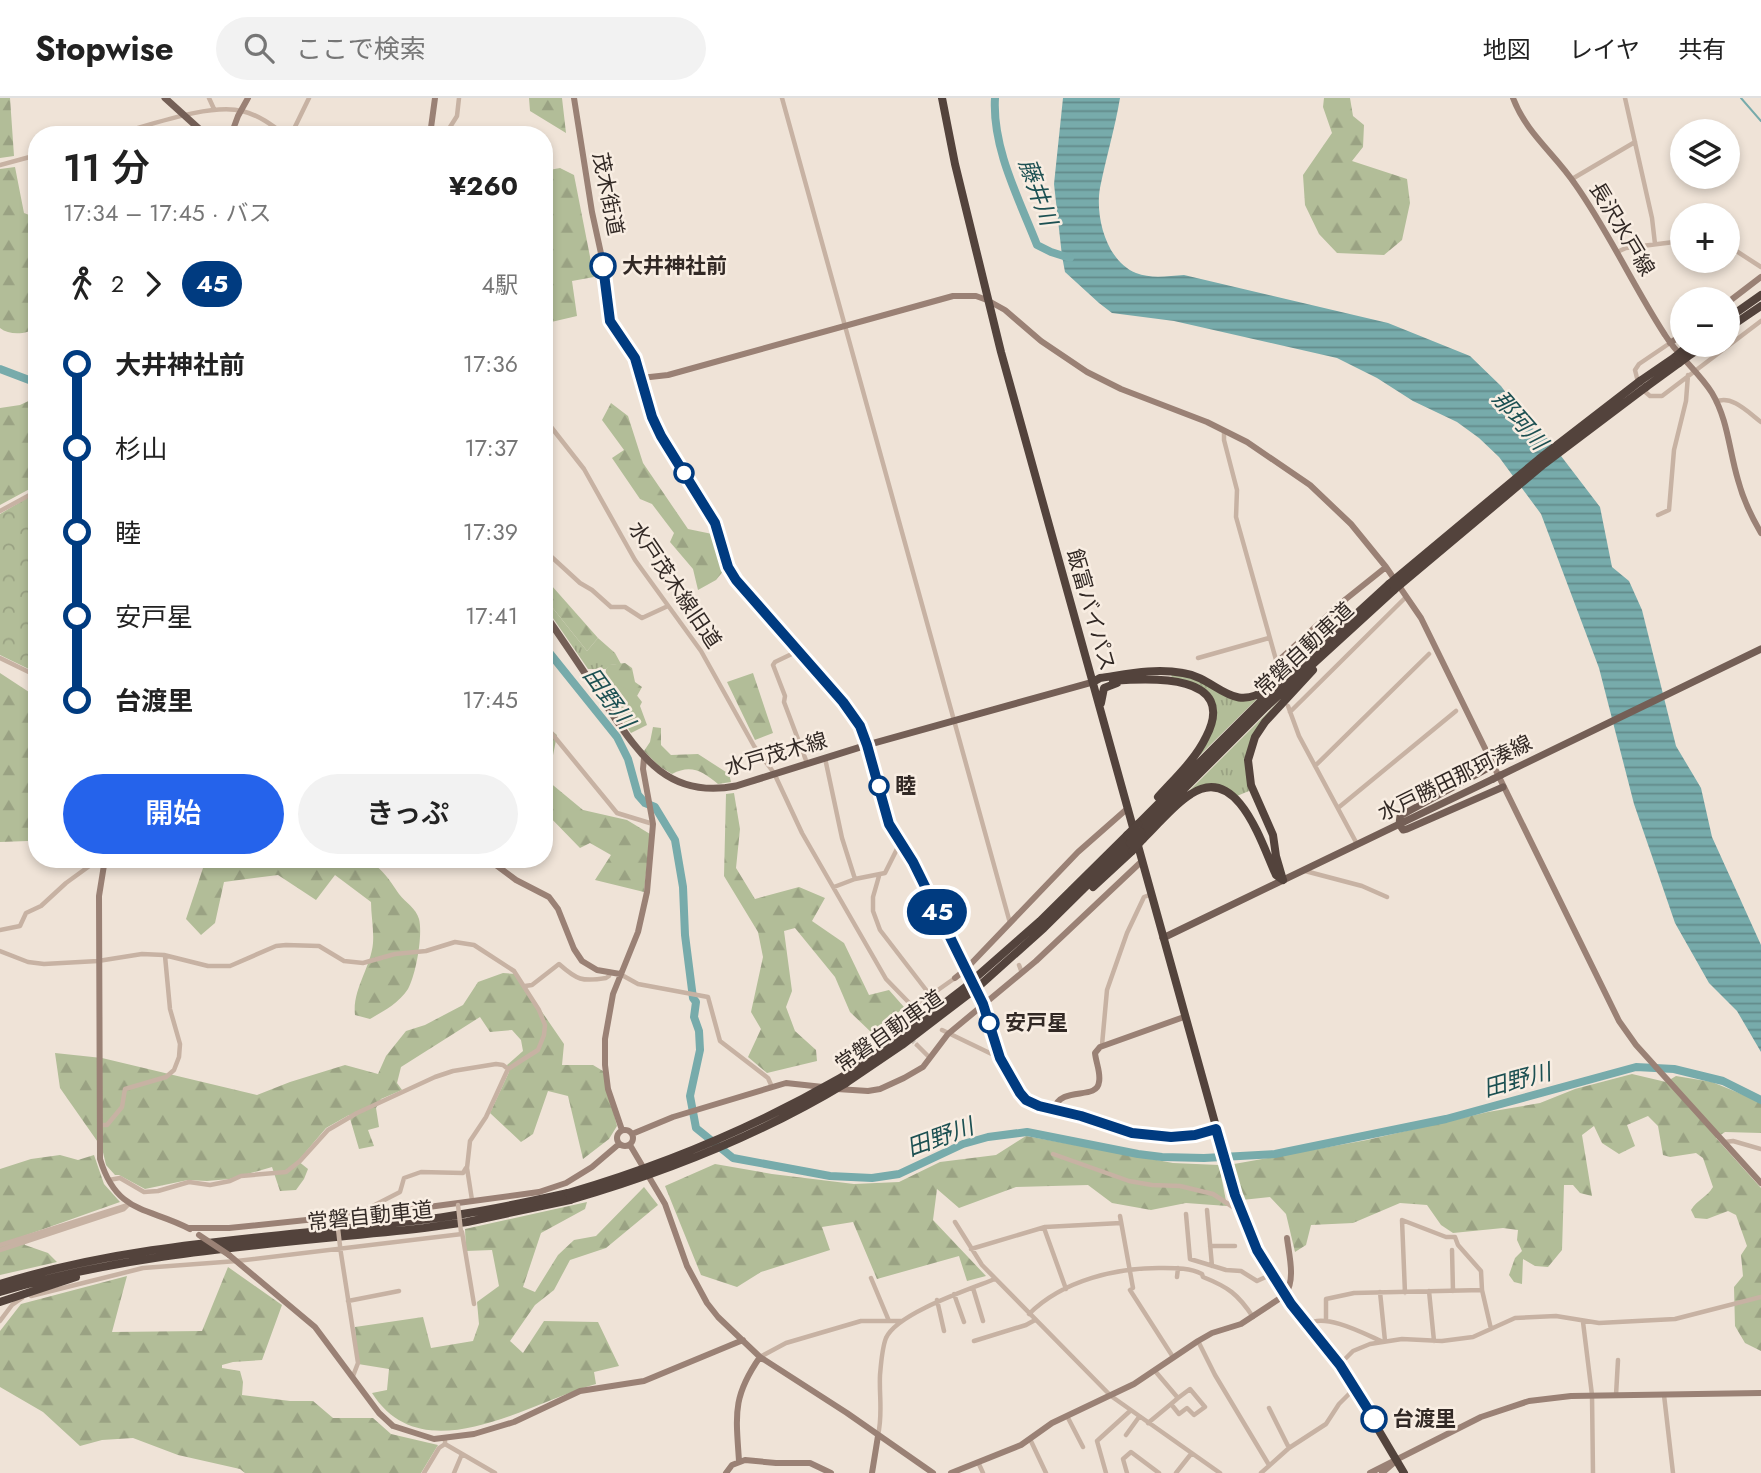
<!DOCTYPE html>
<html lang="ja">
<meta charset="utf-8">
<style>
:root{--surface:#fff;--page:#f2f2f2;--text:#222;--muted:#767676;--line:#e0e0e0;--accent:#2563eb}
body{margin:0;font-family:Jost,"Noto Sans JP",sans-serif;background:var(--page);color:var(--text);height:100vh;display:flex;flex-direction:column;font-size:26px;white-space:nowrap}
*{box-sizing:border-box;margin:0}
p{font-size:23px;color:var(--muted)}
.icon{flex:none;width:38px;height:38px;fill:none;stroke:currentColor;stroke-width:2;stroke-linecap:round;stroke-linejoin:round}
.map{position:relative;flex:1;overflow:hidden}
.sheet{position:absolute;left:28px;top:28px;width:525px;height:742px;display:flex;flex-direction:column;background:var(--surface);border-radius:28px;box-shadow:0 4px 10px #0003}
.sheet>*{flex:none}
.badge{padding:0 14px;border-radius:23px;font-size:24px;line-height:46px}
.fabs{position:absolute;left:1670px;top:21px;display:grid;gap:14px}
.fabs a{display:grid;place-items:center;width:70px;height:70px;border-radius:50%;background:var(--surface);box-shadow:0 4px 10px #0003;font-size:35px}
.map>.badge{position:absolute;translate:-50% -50%;box-shadow:0 0 0 4px #fff}
.legs{display:flex;align-items:center;gap:10px;height:77px;padding:0 35px;font-size:23px}
.legs p{margin-inline-start:auto}
.head{display:flex;align-items:center;justify-content:space-between;height:119px;padding:0 35px}
h1{font-size:38px;font-weight:600;line-height:52px}
.button{display:flex;gap:14px;margin-top:auto;padding:14px 35px}
.button a{flex:1;height:80px;border-radius:42px;background:var(--accent);color:#fff;font-size:28px;font-weight:600;line-height:80px;text-align:center}
.button a+a{background:var(--page);color:var(--text)}
ul{padding:0 35px;list-style:none}
li{display:flex;align-items:center;gap:24px;height:84px;font-size:26px}
li i{display:grid;place-items:center;width:10px;height:100%;margin:0 9px;background:currentColor}
li i::after{content:'';width:18px;height:18px;margin:-9px;border:5px solid;border-radius:50%;background:var(--surface)}
li p{margin-inline-start:auto}
li:first-child i{background:linear-gradient(#0000 50%,currentColor 0)}
li:last-child i{background:linear-gradient(currentColor 50%,#0000 0)}
header{display:flex;align-items:center;gap:42px;box-sizing:border-box;height:98px;padding:0 35px;background:var(--surface);border-bottom:2px solid var(--line)}
header strong{font-size:33px}
nav{display:flex;gap:38px;margin-inline-start:auto;font-size:24px}
.search{width:490px;height:63px;background:var(--page);display:flex;align-items:center;gap:18px;box-sizing:border-box;padding:0 24px;border-radius:38px;color:var(--muted);font-size:26px}
.map>svg:first-child{display:block}
.grass{fill:url(#grass-tufts)}
.forest{fill:url(#forest-firs)}
.park{fill:url(#park-crowns)}
.garden{fill:#b2bd98}
.water{fill:url(#water-rules)}
.lines{fill:none;stroke-linecap:round;stroke-linejoin:round}
.stream{stroke:#77abab;stroke-width:2}
.river{stroke:#77abab;stroke-width:8}
.street-tunnel{stroke:#c9beb3;stroke-width:4.5;stroke-dasharray:4.5 2;stroke-linecap:butt}
.street{stroke:#c7b2a3;stroke-width:4.5}
.secondary{stroke:#9a8175;stroke-width:6}
.primary{stroke:#745f56;stroke-width:7}
.highway{stroke:#53433c;stroke-width:8}
.street-bridge{stroke:#c7b2a3;stroke-width:4.5}
.secondary-bridge{stroke:#9a8175;stroke-width:6}
.primary-bridge{stroke:#745f56;stroke-width:7}
.highway-bridge{stroke:#53433c;stroke-width:8}
.line-1-casing{stroke:#fff;stroke-width:16}
.line-1{stroke:#003b80;stroke-width:10}
.stop-1-dot{fill:#fff;stroke:#003b80;stroke-width:3.5}
.labels{text-anchor:middle;stroke-width:5;stroke-linejoin:round;paint-order:stroke}
.street-label{font-size:21px;fill:#322925;stroke:#f8ede2}
.stop-label{font-size:21px;font-weight:bold;fill:#322925;stroke:#f8ede2;text-anchor:start}
.water-label{font-size:23px;font-style:italic;fill:#1c5052;stroke:#f8ede2}
</style>
<header>
<strong>Stopwise</strong>
<div class="search"><svg class="icon" aria-label="search" viewBox="0 0 24 24"><circle cx="10" cy="10" r="6"/><path d="M15 15l6 6"/></svg>ここで検索</div>
<nav><a>地図</a><a>レイヤ</a><a>共有</a></nav>
</header>
<div class="map">
<svg width="1761" height="1375" viewBox="0 0 1761 1375">
<defs>
<pattern id="grass-tufts" width="24" height="20" patternUnits="userSpaceOnUse" patternTransform="scale(1.75)"><rect width="24" height="20" fill="#b2bd98"/><path d="M3 7l-1-3M5 7V3M7 7l1-3M15 17l-1-3M17 17v-4M19 17l1-3" fill="none" stroke="#9aa283"/></pattern>
<pattern id="forest-firs" width="22" height="20" patternUnits="userSpaceOnUse" patternTransform="scale(1.75)"><rect width="22" height="20" fill="#b2bd98"/><path d="M5 1l3.5 6h-7zM16 11l3.5 6h-7z" fill="#9aa283"/></pattern>
<pattern id="park-crowns" width="20" height="18" patternUnits="userSpaceOnUse" patternTransform="scale(1.75)"><rect width="20" height="18" fill="#b2bd98"/><path d="M2 6a3 3 0 1 1 6 0M12 15a3 3 0 1 1 6 0" fill="none" stroke="#9aa283"/></pattern>
<pattern id="water-rules" width="6" height="5" patternUnits="userSpaceOnUse" patternTransform="scale(1.75)"><rect width="6" height="5" fill="#77abab"/><path d="M0 2.5h6" fill="none" stroke="#628b8b"/></pattern>
</defs>
<rect width="100%" height="100%" fill="#efe3d7"/>
<path class="grass" d="M544 499 587 553 598 540 615 555 621 566 610 567 606 571H588L544 507Z
M1171 576C1179 577 1187 577 1194 580 1216 591 1231 609 1257 601L1188 669 1211 635V600L1172 582Z
M1291 591 1250 647 1249 693 1237 698C1215 683 1211 685 1187 695Z"/>
<path class="forest" d="M0 0H10L14 58 0 60Z
M529 0H562L566 35 530 13Z
M1324 0H1350L1353 18 1364 27 1363 49 1352 63 1407 81 1410 105 1402 142 1384 157 1337 155 1319 136 1305 107 1303 77 1332 35 1323 9Z
M15 69 24 115 37 120V230C27 236 10 238 0 230V71Z
M560 70 574 77 594 179 572 183 577 218 547 225 544 211V73Z
M37 299V387L0 407V310L20 307Z
M611 305 628 318 643 365 688 431 717 437 725 471 716 482 698 492 693 471 670 444 674 435 652 406 640 401 612 360 624 352 602 322Z
M544 479 598 540 587 553 544 499Z
M625 565 632 570 635 584 642 589 637 598 605 580 606 571 609 567Z
M0 575 32 596 37 603V720L28 743 0 744Z
M753 575 773 635 755 642 727 584Z
M544 626 557 637 548 683 583 712 627 722 650 736 644 794 595 782 611 757 590 745 580 750 544 713Z
M653 629 661 630V647L671 657 698 656 729 676 731 684 718 686C702 673 691 666 672 676L659 668 644 653 650 644Z
M734 695 740 731 736 770 755 801 799 789 825 800 812 823 844 845 869 897 889 892 904 909 874 937 850 914 835 879 795 830 784 833 792 893 786 909 795 933 816 952 817 963 767 975 748 959 761 931 751 914 763 859 758 834 724 778 726 696Z
M206 761H366C384 772 388 780 399 796 406 805 416 810 419 821 423 837 416 877 408 891 399 905 384 913 370 921L355 917C352 892 371 869 373 845 374 832 371 817 371 804L335 777 316 802 278 777 224 784 215 825 201 837 186 821Z
M503 875 516 876 564 946 562 967H593L603 973 617 1028 609 1041 583 1061 568 998 548 993 533 1036 521 1044 490 1015 509 974 507 967 523 953 521 942 512 932 490 934 480 919 401 969 397 985 402 992 381 1001 376 1010 379 1029 368 1032 374 1048 359 1051 349 1017 326 1030 298 1063 308 1071 304 1081 296 1092 280 1093 272 1069 230 1081 207 1083 188 1082 145 1091 119 1077H115L106 1067 102 1050 60 990 55 955 102 960 257 997 290 984 345 967 378 976 386 958 406 933 425 927 463 907 478 884Z
M1632 976 1666 984 1676 978 1712 984 1761 1004V1035L1725 1034 1716 1040 1761 1090V1253L1745 1245 1735 1228 1734 1189 1743 1178 1741 1157 1747 1148 1736 1117 1728 1113 1707 1121 1695 1120 1691 1112C1697 1102 1707 1099 1713 1089L1703 1060 1696 1055 1670 1059 1663 1057 1658 1028 1648 1018 1627 1027 1635 1048 1619 1056 1602 1045 1594 1028 1582 1037 1592 1098 1580 1095 1573 1087H1564L1562 1152 1548 1169 1535 1168 1523 1161 1522 1186 1514 1184 1509 1177 1515 1160 1522 1153 1517 1142 1518 1132 1503 1130 1453 1135 1441 1127 1427 1107 1400 1105 1353 1125 1311 1127 1306 1147 1295 1154 1286 1116 1270 1099 1242 1102 1234 1066 1367 1042 1488 1014 1540 1005 1575 991Z
M1026 1038 1173 1065 1219 1067 1227 1108 1186 1105 1151 1112 1112 1105 1088 1087 1016 1089 959 1110 937 1091 933 1122 986 1178 967 1183 959 1158 877 1181 853 1124 822 1129 830 1152 761 1174 737 1189 701 1177 665 1088 715 1066 772 1076 854 1086 899 1084 940 1064 996 1057Z
M60 1057 78 1062 94 1057 104 1086 120 1104 21 1139 25 1147 48 1155 57 1164 0 1177V1071L31 1061Z
M644 1089 658 1107 606 1150 570 1162 554 1192 535 1207 510 1243 523 1255 544 1223 598 1224 619 1268 594 1274 596 1286C526 1306 423 1375 372 1295L387 1292 389 1271 358 1266 355 1229 423 1219 431 1250 473 1243 479 1226 477 1204 499 1188 492 1152 466 1153 465 1131 587 1104 585 1111 541 1135 523 1189 535 1194 558 1157 574 1142 596 1138Z
M228 1169 282 1207 262 1262 233 1264 222 1267V1270L240 1273 243 1284 242 1297 290 1303H313L333 1320H373L391 1336 438 1347 421 1375H245L240 1371 178 1357 133 1340 102 1342 80 1348 43 1314 0 1289V1233L21 1206 127 1178 112 1234 202 1233Z"/>
<path class="park" d="M37 394V575L0 557V416Z"/>
<path class="garden" d="M605 580 635 595 642 604 640 608 647 627 631 635 598 586Z"/>
<path class="water" d="M1063 0H1120C1115 30 1106 60 1100 90 1095 118 1106 163 1136 175 1151 181 1168 178 1184 177L1388 225 1470 258 1501 288 1532 330 1545 337 1600 409 1612 469 1629 483 1642 512 1676 648 1701 690 1712 739 1761 847V954L1737 913 1709 885 1675 825 1634 706 1599 570 1541 416 1499 359 1479 340 1457 324 1413 303 1377 280 1337 260 1174 223 1112 215 1099 205 1065 174 1062 158 1054 86Z"/>
<g class="lines">
<path class="stream" d="M1741 0 1761 23"/>
<path class="river" d="M995 0C992 50 1019 101 1037 147L1051 154 1070 160
M0 271 37 285
M544 548 617 639 628 661 638 697 645 705 655 709 675 742 683 789 685 837 693 900 696 904 694 919 699 933 700 952 690 998 696 1030 733 1060 830 1078 872 1080 899 1076 963 1046 988 1039 1027 1034 1138 1056 1162 1059 1204 1060 1275 1056 1446 1021 1636 969 1674 971 1723 983 1761 1002"/>
<path class="street-tunnel" d="M897 928 917 947"/>
<path class="street" d="M209 0 214 11
M782 0 1010 825
M1625 0 1652 120 1655 146
M113 37C148 28 209 5 242 13 259 17 272 27 285 37
M291 37 309 0
M335 37 343 31 382 37
M445 37 457 18 459 0
M0 67 37 57
M1572 81 1635 44
M1727 147 1761 169
M1617 154 1626 150 1682 143
M1638 284 1635 272 1639 266 1670 245
M1643 292 1650 298H1662L1761 223
M1716 304C1731 296 1749 315 1761 324
M544 320 584 371 635 462 701 553 754 648 774 675 802 735 886 881 921 917
M1224 333V342L1237 392 1236 419 1280 576
M0 413 37 393
M1658 417 1669 412 1674 352 1686 303 1688 277
M544 452 580 485 592 492 611 509H625L642 520 668 508
M798 553 775 564 773 567 785 598 784 604 807 665
M0 560 37 578
M1198 560 1269 540
M1288 608 1299 638 1357 746
M1290 614 1406 499
M544 626 617 715 653 726
M825 660 842 740 855 781
M1315 668 1429 556
M1338 710 1456 613
M1305 773 1362 788 1387 799
M879 778 873 799V813L880 832 930 897
M834 789 855 781 885 775 897 751 902 747
M0 832 20 828 26 815 41 808 66 785 99 761
M0 853 28 864 44 866 98 863 142 856 164 857 208 868H230L276 848 286 847 319 848 344 863 363 865 395 856 426 853 455 844 474 847 514 873 539 912 545 927 544 937 538 952 508 971 486 1019 470 1043 467 1070 472 1102
M1019 867 1022 875
M620 876 638 886 708 899 720 943 768 980 772 989
M525 888 532 887 559 866C577 882 582 884 606 880L609 878 610 874
M897 928 928 899 955 880
M942 932 1000 960
M917 947 930 960
M1102 947 1107 892 1127 835 1144 799 1152 796
M100 1027H107L122 1009 125 991 166 979 174 972 179 959 180 946 170 911 165 858
M1725 1044 1733 1043 1761 1051
M1053 1056 1129 1083 1152 1087 1180 1088 1213 1096 1239 1113
M109 1082 120 1080 144 1094 158 1093 189 1084 210 1087 230 1083 241 1078 286 1074 300 1063 328 1032 357 1015 435 979 453 973 496 966 503 967 508 971
M1207 1112 1212 1168
M366 1115 367 1111 400 1094 404 1080 421 1074 463 1075 466 1070
M1186 1116 1190 1161 1226 1172 1241 1173 1257 1183 1270 1177
M1120 1118 1133 1190 1130 1192 1173 1259
M955 1124 982 1167 1111 1298 1220 1375
M1044 1130 1066 1191
M462 1134 474 1206
M0 1147 128 1107
M1210 1148H1235
M340 1149 358 1265 353 1278
M971 1151 1045 1129 1121 1125
M0 1152 124 1111 128 1107
M1452 1152 1453 1193
M1177 1179 1178 1170
M871 1180 889 1223
M973 1190 983 1223
M1429 1193 1434 1243
M1380 1194 1385 1243
M1405 1195 1402 1122 1446 1139H1455L1458 1147 1481 1173 1482 1192
M954 1196 964 1224
M31 1198 143 1170 237 1163 462 1136
M937 1202 944 1233
M348 1203 399 1193
M1029 1216C1063 1182 1118 1169 1164 1170 1177 1170 1190 1170 1202 1176L1203 1179C1228 1189 1238 1196 1253 1219
M1326 1222V1201L1354 1195 1482 1192 1491 1231
M0 1223 12 1207 22 1200
M1583 1224 1592 1297 1593 1375
M1308 1226C1325 1215 1363 1235 1381 1243
M974 1243 1026 1227 1035 1222
M1198 1243 1215 1277 1269 1367
M760 1259 786 1245 861 1223H902
M1340 1266 1353 1253 1370 1246 1402 1241 1442 1243 1473 1239 1515 1220 1556 1218 1599 1225 1675 1221 1761 1199
M1155 1273 1178 1300 1190 1291 1205 1309 1194 1317 1187 1310 1179 1316 1171 1306 1178 1300
M1616 1297 1618 1262
M1664 1297 1673 1375
M1269 1310 1289 1350
M1067 1318 1083 1349
M1148 1325 1171 1306
M878 1337C883 1316 879 1298 880 1277 881 1266 882 1250 886 1240 897 1215 970 1191 995 1181
M1126 1337 1139 1319
M445 1341V1346L495 1375
M1030 1341 1046 1375
M978 1364 983 1375
M424 1375 439 1350 445 1346
M454 1375 462 1356
M1106 1375 1097 1343 1130 1313
M1127 1375 1123 1361 1131 1354 1159 1375
M1176 1375 1191 1356
M1261 1375 1289 1350 1326 1326 1339 1306 1355 1290"/>
<path class="secondary" d="M574 0 592 114 602 160 610 223 635 260 652 319 661 338 715 425 728 469 735 482 843 604 860 628 867 647 889 726 913 764 983 906 1006 972 1020 995 1033 1006 1132 1035 1183 1039 1216 1031
M1513 0C1526 35 1555 56 1575 86 1609 134 1633 188 1665 237 1678 258 1699 274 1712 295 1728 322 1729 352 1738 382 1743 401 1751 418 1761 435
M231 37 238 18 248 0
M430 37 435 0
M1727 205 1761 179
M1670 245 1682 237
M641 280 668 277 953 198H976L987 202 1005 212 1041 243 1087 274 1121 291 1207 324 1247 344 1310 387 1351 426 1386 469 1421 520 1619 923 1636 947 1761 1085
M1276 565 1346 501 1386 469
M105 761 99 798 100 1061C117 1117 149 1109 190 1131
M488 761 516 782 549 799 558 811 574 851 582 863 597 872 620 876
M955 880 965 872 1078 754 1128 710
M837 991 868 993 880 991 904 980 923 969 948 936 1036 863 1142 763
M1054 1011C1061 987 1097 1003 1099 984 1101 975 1096 965 1095 955L1100 949 1184 919
M617 1040a8 8 0 1 1 16 0a8 8 0 1 1-16 0Z
M622 1032 608 991 605 967V941L613 896 638 834 647 794 653 726 643 671 644 660
M632 1036 673 1019 786 985 823 989
M630 1047 665 1106 687 1168 707 1205 718 1219 760 1259 847 1315 933 1375
M189 1130H229L421 1110 539 1094 566 1085 592 1069 619 1046
M229 1157 315 1229 379 1315 393 1328 434 1341 474 1336 514 1324 580 1293 644 1283 743 1242
M739 1363C736 1317 732 1299 760 1259
M726 1375 732 1367 745 1362 776 1365H810L831 1375
M872 1375 878 1338
M951 1375 1021 1347 1052 1325 1134 1286 1198 1243 1212 1235 1241 1226 1285 1197C1296 1182 1289 1157 1287 1140
M1370 1375 1481 1319 1529 1303 1571 1298 1761 1295
M1382 1375 1396 1363"/>
<path class="primary" d="M165 0 206 37
M544 515C564 544 583 572 602 601 637 652 664 702 736 688L867 647 1093 584
M1501 677 1761 551
M1399 726 1403 732 1407 731 1503 689
M1399 726 1400 718 1492 668
M1163 840 1493 681"/>
<path class="highway" d="M942 0 955 66 1001 254 1235 1097 1247 1131 1271 1177 1291 1206 1340 1267 1404 1375
M1727 221 1761 197
M1727 231 1761 208
M1682 253 1691 247
M1687 259 1705 247
M1640 283 1675 259
M1646 289 1679 265
M1113 583C1150 580 1239 575 1206 639 1195 662 1175 680 1158 699
M1093 584 1100 580C1128 576 1154 570 1183 575 1218 580 1231 617 1269 590
M1101 605 1104 590 1117 585
M1138 726 1260 604 1389 486
M1141 734 1266 609 1394 492
M1143 741C1159 726 1173 707 1191 696 1238 665 1262 747 1276 777L1283 782
M1283 782 1276 758 1273 737 1251 687 1248 662 1255 639 1265 624 1313 572
M1093 789 1132 753
M974 881 1040 823 1127 737
M978 889 1044 830 1130 745
M842 979 898 941 967 888
M846 985 902 947 970 895
M0 1186C137 1143 280 1140 421 1122 471 1116 519 1106 568 1095
M0 1194C138 1152 282 1146 424 1130L467 1124 570 1102
M0 1204 76 1179"/>
<path class="street-bridge" d="M458 1107 461 1134
M337 1122 340 1148"/>
<path class="secondary-bridge" d="M199 1137 229 1157"/>
<path class="primary-bridge" d="M1493 681 1501 677"/>
<path class="highway-bridge" d="M1675 259 1682 253
M1679 265 1687 259
M1389 486 1539 361 1640 283
M1394 492 1544 366 1646 289
M1127 737 1138 726
M1130 745 1141 734
M1132 753 1143 741
M967 888 974 881
M970 895 978 889
M568 1095C664 1067 755 1029 842 979
M570 1102C667 1074 760 1037 846 985"/>
</g>
<g class="lines">
<defs>
<path id="line-1" d="M603 168 610 223 635 260 652 319 661 338 715 425 728 469 736 482 843 604 860 628 867 647 889 726 913 764 983 906 1000 960 1020 995 1026 1002 1039 1008 1081 1018 1132 1035 1171 1039 1195 1037 1216 1031 1235 1097 1257 1152 1291 1206 1340 1267 1374 1321"/>
</defs>
<use href="#line-1" class="line-1-casing"/>
<use href="#line-1" class="line-1"/>
</g>
<g class="stop-1-dot">
<circle cx="603" cy="168" r="12"/>
<circle cx="684" cy="375" r="9"/>
<circle cx="879" cy="688" r="9"/>
<circle cx="989" cy="925" r="9"/>
<circle cx="1374" cy="1321" r="12"/>
</g>
<g class="labels">
<g class="street-label">
<text transform="translate(608 96) rotate(79)" y="7">茂木街道</text>
<text transform="translate(1622 131) rotate(59)" y="7">長沢水戸線</text>
<text transform="translate(675 487) rotate(56)" y="7">水戸茂木線旧道</text>
<text transform="translate(1091 512) rotate(74)" y="7">飯富バイパス</text>
<text transform="translate(1304 551) rotate(-43)" y="7">常磐自動車道</text>
<text transform="translate(776 656) rotate(-16)" y="7">水戸茂木線</text>
<text transform="translate(1455 680) rotate(-26)" y="7">水戸勝田那珂湊線</text>
<text transform="translate(889 933) rotate(-35)" y="7">常磐自動車道</text>
<text transform="translate(370 1118) rotate(-6)" y="7">常磐自動車道</text>
</g>
<g class="stop-label">
<text x="622" y="175">大井神社前</text>
<text x="895" y="695">睦</text>
<text x="1005" y="932">安戸星</text>
<text x="1393" y="1328">台渡里</text>
</g>
<g class="water-label">
<text transform="translate(1038 94) rotate(70)" y="8">藤井川</text>
<text transform="translate(1520 322) rotate(49)" y="8">那珂川</text>
<text transform="translate(609 600) rotate(54)" y="8">田野川</text>
<text transform="translate(1517 982) rotate(-15)" y="8">田野川</text>
<text transform="translate(940 1039) rotate(-20)" y="8">田野川</text>
</g>
</g>
</svg>
<div class="fabs">
<a><svg class="icon" aria-label="layers" viewBox="0 0 24 24"><path d="M12 4l9 5-9 5-9-5zM3 14l9 5 9-5"/></svg></a>
<a>+</a>
<a>−</a>
</div>
<b class="badge" style="left:937px;top:814px;background:#003b80;color:#fff">45</b>
<section class="sheet">
<div class="head"><div><h1>11 分</h1><p>17:34 – 17:45 · バス</p></div><b>¥260</b></div>
<div class="legs"><svg class="icon" aria-label="walk" viewBox="0 0 24 24"><circle cx="13" cy="4" r="2"/><path d="M13 8l-2 6 4 7M11 14l-3 7M7 12l3-4h3l4 4"/></svg>2<svg class="icon" aria-label="forward" viewBox="0 0 24 24"><path d="M9 5l7 7-7 7"/></svg><b class="badge" style="background:#003b80;color:#fff">45</b><p>4駅</p></div>
<ul>
<li><i style="color:#003b80"></i><b>大井神社前</b><p>17:36</p></li>
<li><i style="color:#003b80"></i><span>杉山</span><p>17:37</p></li>
<li><i style="color:#003b80"></i><span>睦</span><p>17:39</p></li>
<li><i style="color:#003b80"></i><span>安戸星</span><p>17:41</p></li>
<li><i style="color:#003b80"></i><b>台渡里</b><p>17:45</p></li>
</ul>
<div class="button"><a>開始</a><a>きっぷ</a></div>
</section>
</div>
